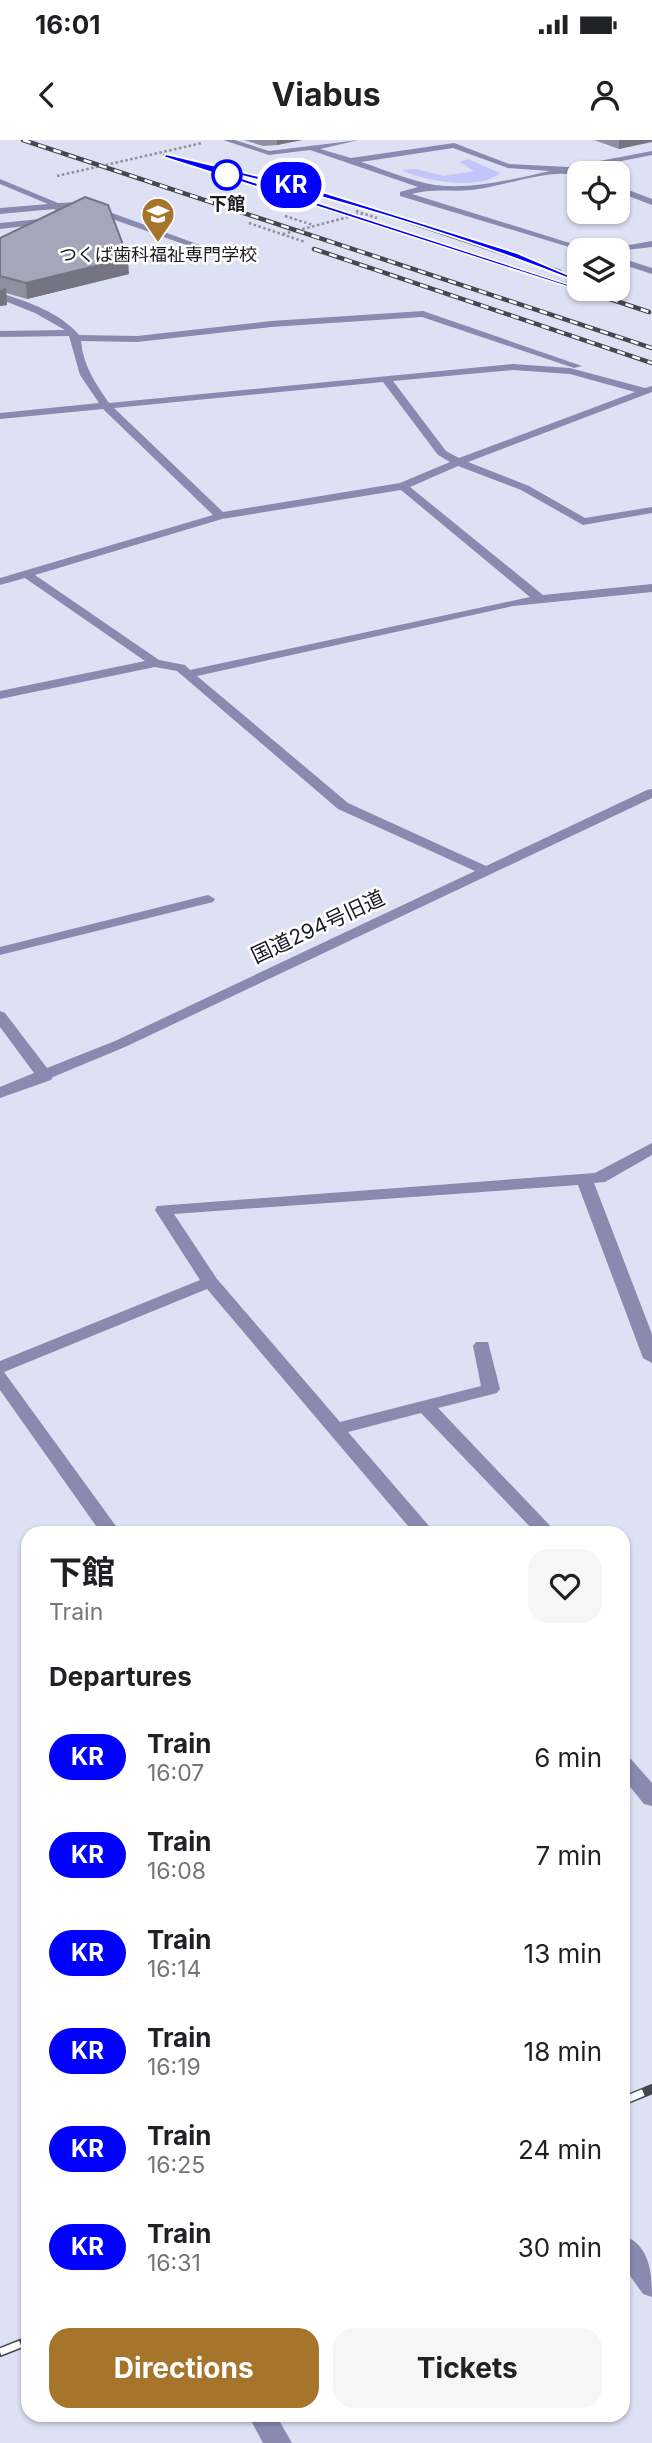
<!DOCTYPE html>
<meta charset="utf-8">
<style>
:root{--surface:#fff;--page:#f6f6f6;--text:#202124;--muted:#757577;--accent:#a7742c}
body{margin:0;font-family:Inter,"Noto Sans JP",sans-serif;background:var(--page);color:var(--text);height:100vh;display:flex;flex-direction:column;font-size:26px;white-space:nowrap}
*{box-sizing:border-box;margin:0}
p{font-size:23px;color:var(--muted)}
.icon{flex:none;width:38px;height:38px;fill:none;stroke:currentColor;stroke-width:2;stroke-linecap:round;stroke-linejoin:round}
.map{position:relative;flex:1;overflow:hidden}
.details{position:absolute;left:21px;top:1386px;width:609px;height:896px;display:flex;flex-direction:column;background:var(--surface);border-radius:21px;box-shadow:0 2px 5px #0004}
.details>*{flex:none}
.badge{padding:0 14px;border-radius:23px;font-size:24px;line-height:46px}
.buttons{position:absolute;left:567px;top:21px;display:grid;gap:14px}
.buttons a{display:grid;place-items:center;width:63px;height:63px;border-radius:14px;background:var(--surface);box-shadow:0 2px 5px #0004;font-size:35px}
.map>.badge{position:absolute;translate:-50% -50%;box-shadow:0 0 0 4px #fff}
h2{padding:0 28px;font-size:26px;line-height:63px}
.round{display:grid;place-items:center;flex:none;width:74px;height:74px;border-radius:21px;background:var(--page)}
.headline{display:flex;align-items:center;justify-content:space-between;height:119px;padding:0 28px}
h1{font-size:33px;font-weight:700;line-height:52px}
.button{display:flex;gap:14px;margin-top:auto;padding:14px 28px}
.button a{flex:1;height:80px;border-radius:21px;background:var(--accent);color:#fff;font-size:28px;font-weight:700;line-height:80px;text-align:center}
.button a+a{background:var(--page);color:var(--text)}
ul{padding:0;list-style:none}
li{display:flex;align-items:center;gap:21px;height:98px;padding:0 28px}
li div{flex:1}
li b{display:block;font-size:26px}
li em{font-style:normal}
li .badge{min-width:77px;font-weight:700;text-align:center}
.status{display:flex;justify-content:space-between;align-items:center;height:49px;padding:0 35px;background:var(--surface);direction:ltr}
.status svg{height:19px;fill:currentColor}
header{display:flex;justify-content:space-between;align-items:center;height:91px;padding:0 28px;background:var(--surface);font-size:32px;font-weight:700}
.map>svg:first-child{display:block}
.green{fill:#c2c5f9}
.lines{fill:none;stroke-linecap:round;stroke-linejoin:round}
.path{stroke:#8d8e9c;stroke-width:2.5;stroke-dasharray:2.5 2.5;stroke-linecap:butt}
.minor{fill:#888aaf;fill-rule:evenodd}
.rail-far1-casing{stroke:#464650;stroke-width:4.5}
.rail-casing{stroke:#464650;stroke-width:10}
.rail-far1{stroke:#fff;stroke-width:2.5;stroke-dasharray:8;stroke-linecap:butt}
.rail{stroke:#fff;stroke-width:7;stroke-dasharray:22;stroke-linecap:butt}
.wall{fill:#8e8f9f}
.shaded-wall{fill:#747482}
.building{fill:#a5a6b9;stroke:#747482;stroke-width:2}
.line{fill:#00f;stroke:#fff;stroke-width:2}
.stop-dot{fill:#fff;stroke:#00f;stroke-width:3.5}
.labels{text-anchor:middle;stroke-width:5;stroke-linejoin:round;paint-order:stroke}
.far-stop-label{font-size:18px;font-weight:bold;fill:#1a1a21;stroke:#fff}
.far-poi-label{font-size:18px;fill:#1a1a21;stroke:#fff}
.street-label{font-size:21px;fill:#1a1a21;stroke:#fff}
</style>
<div class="status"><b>16:01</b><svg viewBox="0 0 49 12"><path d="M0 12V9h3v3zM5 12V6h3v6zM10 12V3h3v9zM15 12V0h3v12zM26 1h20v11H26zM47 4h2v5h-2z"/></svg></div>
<header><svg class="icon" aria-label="back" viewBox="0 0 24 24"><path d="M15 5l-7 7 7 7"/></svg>Viabus<svg class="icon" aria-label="person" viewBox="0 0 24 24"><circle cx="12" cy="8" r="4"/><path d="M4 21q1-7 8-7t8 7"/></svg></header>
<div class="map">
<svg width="652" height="2303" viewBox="0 0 652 2303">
<rect width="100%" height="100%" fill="#dee0f3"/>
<path class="green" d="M468 19 500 33C480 51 424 41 401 30L417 29 443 36 474 31 460 22Z"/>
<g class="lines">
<path class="path" d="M57 36 202 3
M356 71 377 78
M285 76 313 85
M249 83 305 102
M283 94 364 73"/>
<path class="minor" d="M223 0H235L269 11 359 0 320 9 351 18 454 3 509 24 568 27 652 11V15L576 30 583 33H579V36C551 27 503 47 471 50 451 52 431 48 412 54L592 110H579L400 56V52L418 47 310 10 269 15ZM453 8 508 28 550 31C514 39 473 50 435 45 410 41 386 30 361 22Z
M0 39 58 63 82 62 219 112 212 114 78 67 64 68 68 72 52 83 0 89V83L50 78 58 72 54 69 0 74V68L48 64 0 44Z
M618 46 652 59V65L618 52Z
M652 101V107L618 111 601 110Z
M618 117 652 128V134L618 123Z
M0 153C26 161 61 173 79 195L137 196 271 181 423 171 582 226 574 228 422 177 271 187 137 202 81 201C83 225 95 243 109 263L513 224 570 228 645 248 652 246V252L468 322 529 346 585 378 652 367V373L583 385 521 350 458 326 410 347 543 455 652 444V452L513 466 197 536 348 663 486 726 647 650 652 649V658L125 907 53 937 51 940 0 958V947L34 933 0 887V871L5 873 47 928 115 901 475 731 338 669 177 531 155 527 0 559V551L145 521 25 438 0 445V438L213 375 103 269 0 279V273L99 263 80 235 69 196 0 197V191L65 190 35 173 0 159ZM513 230 570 234 635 252 459 318 446 311 393 241ZM383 242 438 315 450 322 400 343 223 372 114 268ZM401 350 530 457 190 530 185 525 159 520 35 435 222 379Z
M208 755 215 759 213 762 0 815V807Z
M652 1003V1015L605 1042 594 1043 652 1194V1223L643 1218 578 1045 174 1074 217 1139 340 1282 481 1246 473 1206 476 1202H488L500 1249 497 1253 438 1268 557 1393H536L421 1273 348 1292 435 1393H414L207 1149 4 1232 121 1393H101L0 1250V1221L200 1140 155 1070 157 1066 595 1033Z
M623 1616 631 1619 652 1643V1666L644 1664 623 1638Z
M623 2095C650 2105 652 2133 652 2157L643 2154 623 2126Z
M248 2275H276L292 2303H263Z"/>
<defs>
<path id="rail-far1" d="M23 0 652 208
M165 16 579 149
M284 44 381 72 560 132
M314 109 652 223
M580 149 649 172"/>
<path id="rail" d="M623 1961 652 1949
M0 2212 28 2201"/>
</defs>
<use href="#rail-far1" class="rail-far1-casing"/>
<use href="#rail" class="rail-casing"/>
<use href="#rail-far1" class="rail-far1"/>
<use href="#rail" class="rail"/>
</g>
<path class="wall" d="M244 0H302L277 5 263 6Z
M594 0H652L619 9Z
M0 98 129 134 27 159 6 153 7 165 0 166Z"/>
<path class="shaded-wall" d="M277 0H302L277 5Z
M619 0H652V2L619 9Z
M128 118 129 134 27 159 26 143Z
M6 148 7 165 0 166V150Z"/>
<path class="building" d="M85 57 108 65 128 118 26 143 0 136V98Z"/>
<path class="line" d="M166 14 313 49 517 113 583 141 577 142C459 95 337 59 214 29L583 149 577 150 163 17Z"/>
<defs>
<symbol id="school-pin" viewBox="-11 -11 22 30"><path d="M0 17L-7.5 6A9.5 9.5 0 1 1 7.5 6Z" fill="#a7742c" stroke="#fff"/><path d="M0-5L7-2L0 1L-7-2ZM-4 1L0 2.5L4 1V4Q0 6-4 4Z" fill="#fff"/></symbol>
</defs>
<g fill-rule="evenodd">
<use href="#school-pin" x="139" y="55" width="38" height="52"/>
</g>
<circle class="stop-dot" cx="227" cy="35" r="14"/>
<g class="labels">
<g class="far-stop-label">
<text x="227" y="70">下館</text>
</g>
<g class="far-poi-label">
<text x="158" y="121">つくば歯科福祉専門学校</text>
</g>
<g class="street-label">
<text transform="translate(318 787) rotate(-25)" y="7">国道294号旧道</text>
</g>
</g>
</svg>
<div class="buttons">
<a><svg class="icon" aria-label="locate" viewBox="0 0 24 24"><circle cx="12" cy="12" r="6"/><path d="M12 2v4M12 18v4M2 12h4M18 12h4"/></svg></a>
<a><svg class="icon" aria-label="layers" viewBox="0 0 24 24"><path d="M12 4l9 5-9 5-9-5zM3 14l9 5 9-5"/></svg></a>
</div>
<b class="badge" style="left:291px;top:45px;background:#00f;color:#fff">KR</b>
<section class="details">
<div class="headline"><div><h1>下館</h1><p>Train</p></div><a class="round"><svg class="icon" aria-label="heart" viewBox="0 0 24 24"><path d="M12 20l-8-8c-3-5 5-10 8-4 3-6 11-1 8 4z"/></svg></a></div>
<h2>Departures</h2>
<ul>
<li><span class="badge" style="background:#00f;color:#fff">KR</span><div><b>Train</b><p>16:07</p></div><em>6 min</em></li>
<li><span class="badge" style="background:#00f;color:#fff">KR</span><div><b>Train</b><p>16:08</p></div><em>7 min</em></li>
<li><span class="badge" style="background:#00f;color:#fff">KR</span><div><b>Train</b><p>16:14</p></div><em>13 min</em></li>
<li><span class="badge" style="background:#00f;color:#fff">KR</span><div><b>Train</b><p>16:19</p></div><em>18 min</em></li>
<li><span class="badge" style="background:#00f;color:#fff">KR</span><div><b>Train</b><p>16:25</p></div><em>24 min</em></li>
<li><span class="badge" style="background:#00f;color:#fff">KR</span><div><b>Train</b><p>16:31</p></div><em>30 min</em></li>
</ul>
<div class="button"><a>Directions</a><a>Tickets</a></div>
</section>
</div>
